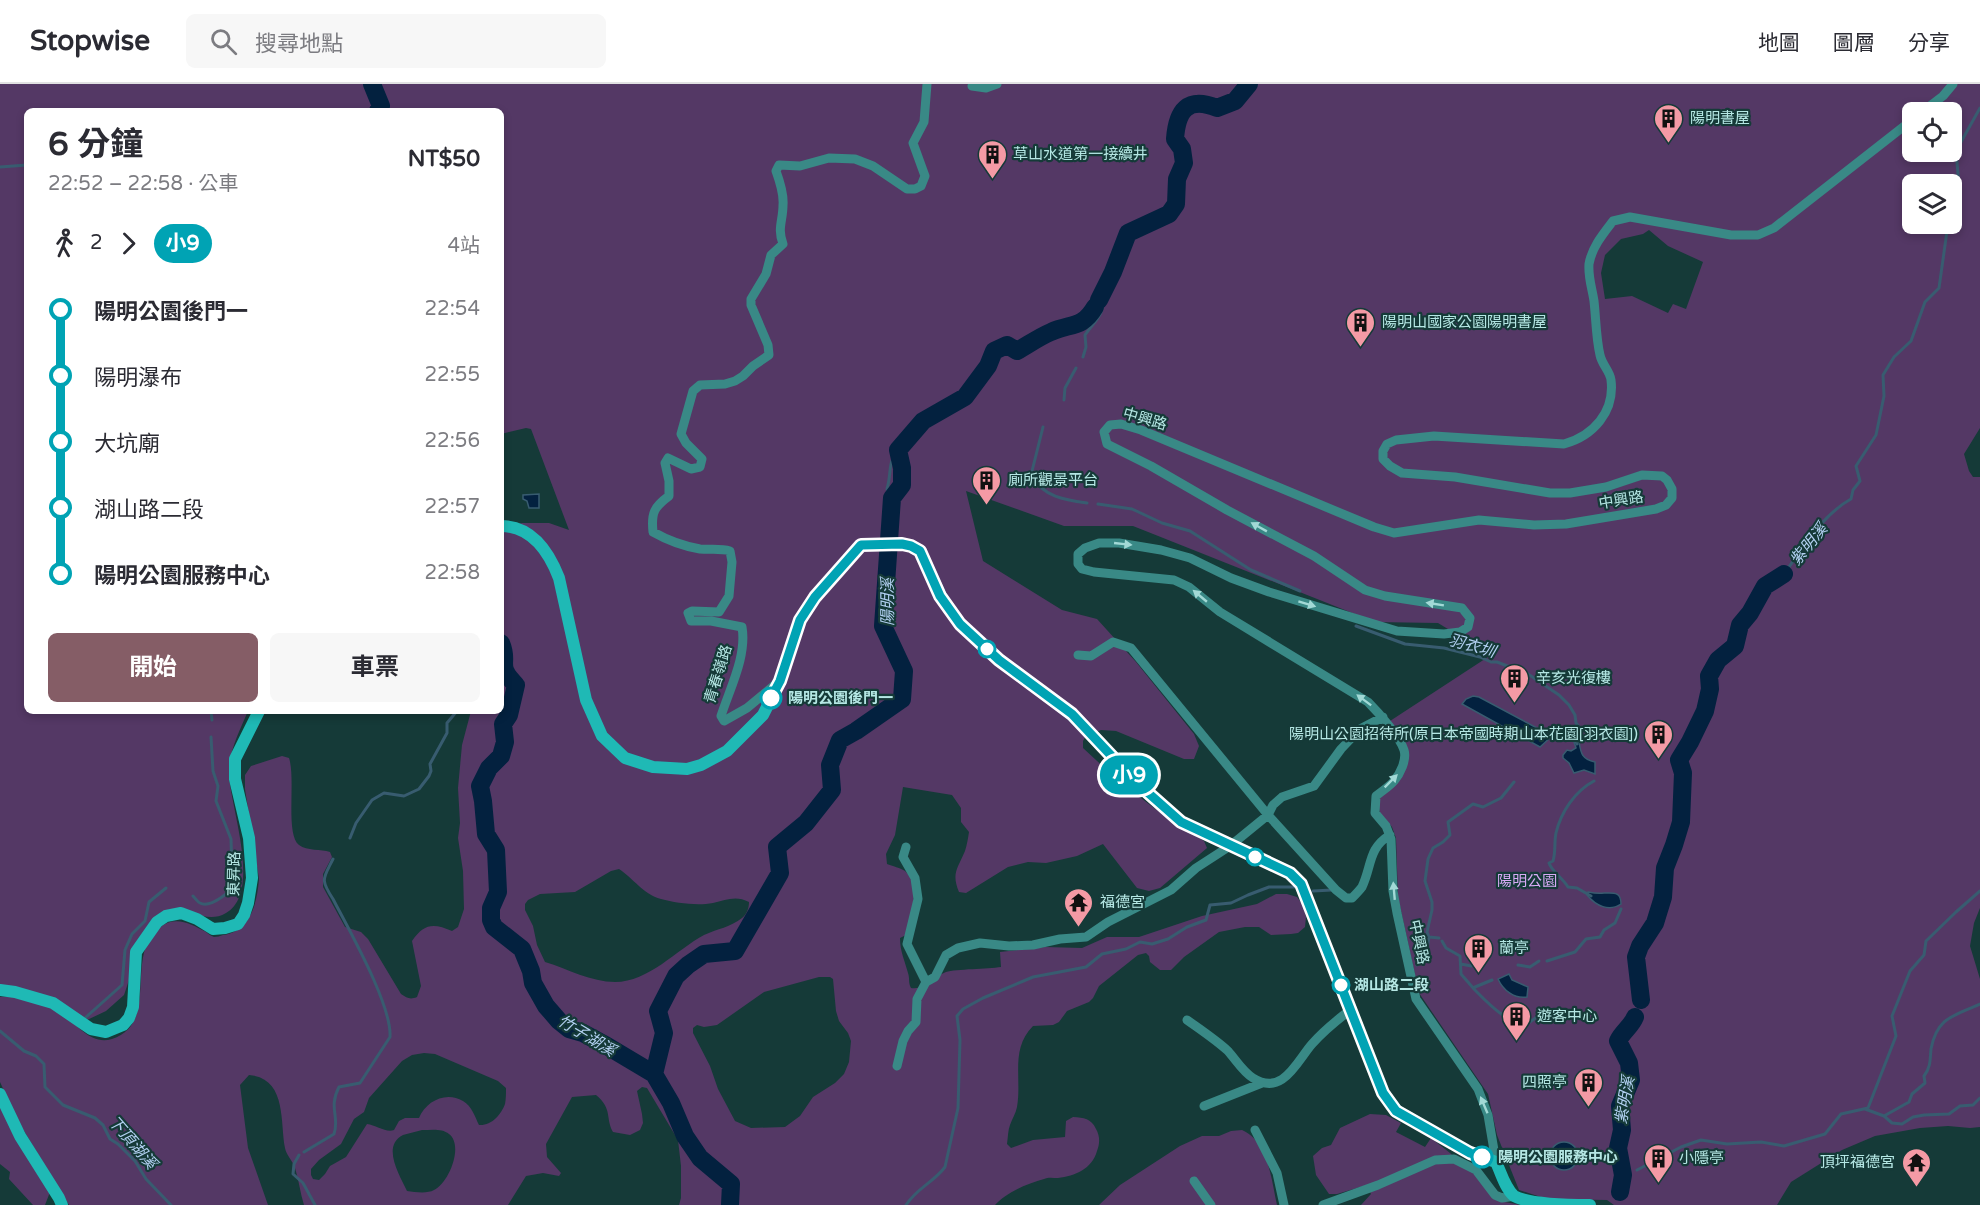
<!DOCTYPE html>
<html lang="zh-TW">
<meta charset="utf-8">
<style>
:root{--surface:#fff;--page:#f7f7f7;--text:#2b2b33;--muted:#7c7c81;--line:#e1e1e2;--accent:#855d66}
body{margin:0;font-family:"Varela Round","Noto Sans TC",sans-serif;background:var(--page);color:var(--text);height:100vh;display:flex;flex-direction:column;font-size:22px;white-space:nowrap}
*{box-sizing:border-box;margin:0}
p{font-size:20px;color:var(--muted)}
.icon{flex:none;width:33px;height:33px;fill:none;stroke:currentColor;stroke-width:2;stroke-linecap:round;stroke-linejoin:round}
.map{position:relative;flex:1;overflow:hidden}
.side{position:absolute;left:24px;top:24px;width:480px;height:606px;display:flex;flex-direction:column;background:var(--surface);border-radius:9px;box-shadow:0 3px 9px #0003}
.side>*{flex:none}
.badge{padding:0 12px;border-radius:20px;font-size:21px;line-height:39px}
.buttons{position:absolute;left:1902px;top:18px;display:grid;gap:12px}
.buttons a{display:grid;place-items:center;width:60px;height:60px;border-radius:9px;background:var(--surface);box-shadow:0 3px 9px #0003;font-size:30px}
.map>.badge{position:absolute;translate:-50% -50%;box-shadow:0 0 0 3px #fff}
.legs{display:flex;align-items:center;gap:9px;height:66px;padding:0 24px;font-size:20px}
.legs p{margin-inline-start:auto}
.head{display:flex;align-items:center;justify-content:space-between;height:102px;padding:0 24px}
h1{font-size:33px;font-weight:700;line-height:45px}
.primary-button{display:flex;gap:12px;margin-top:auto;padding:12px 24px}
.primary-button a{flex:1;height:69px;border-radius:9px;background:var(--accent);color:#fff;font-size:24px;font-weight:700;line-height:69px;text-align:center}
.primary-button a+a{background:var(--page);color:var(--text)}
ul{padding:0 24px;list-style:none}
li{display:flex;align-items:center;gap:21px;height:66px;font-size:22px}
li i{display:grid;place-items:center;width:9px;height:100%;margin:0 8px;background:currentColor}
li i::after{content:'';width:15px;height:15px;margin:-8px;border:4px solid;border-radius:50%;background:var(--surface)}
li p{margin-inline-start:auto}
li:first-child i{background:linear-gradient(#0000 50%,currentColor 0)}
li:last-child i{background:linear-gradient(currentColor 50%,#0000 0)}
header{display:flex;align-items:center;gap:36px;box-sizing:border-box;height:84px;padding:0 30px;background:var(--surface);border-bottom:2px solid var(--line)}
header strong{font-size:28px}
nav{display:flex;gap:33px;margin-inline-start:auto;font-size:21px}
.search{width:420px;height:54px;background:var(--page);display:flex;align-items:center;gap:15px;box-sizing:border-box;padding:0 21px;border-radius:9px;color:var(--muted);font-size:22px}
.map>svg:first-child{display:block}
.green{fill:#543865;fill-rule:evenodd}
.water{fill:#03213f;stroke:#385c70;stroke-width:1.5}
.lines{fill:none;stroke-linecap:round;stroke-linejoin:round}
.stream{stroke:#385c70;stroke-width:3}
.river{stroke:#03213f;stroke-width:18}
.street{stroke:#398986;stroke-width:9}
.secondary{stroke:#1fb9b5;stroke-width:12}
.oneway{fill:#a2d9d6}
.line-1-casing{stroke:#fff;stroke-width:14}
.line-1{stroke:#00a3b4;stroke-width:9}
.stop-1-dot{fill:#fff;stroke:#00a3b4;stroke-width:3}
.labels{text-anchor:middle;stroke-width:4.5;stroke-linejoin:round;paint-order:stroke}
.poi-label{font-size:15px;fill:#b5e7e4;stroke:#153a38;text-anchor:start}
.street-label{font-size:15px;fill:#b5e7e4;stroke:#153a38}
.stop-label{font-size:15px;font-weight:bold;fill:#b5e7e4;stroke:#153a38;text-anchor:start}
.park-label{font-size:15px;fill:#d8aaf5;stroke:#153a38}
.water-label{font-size:16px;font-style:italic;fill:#b2d0f1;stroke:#153a38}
</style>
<header>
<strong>Stopwise</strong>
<div class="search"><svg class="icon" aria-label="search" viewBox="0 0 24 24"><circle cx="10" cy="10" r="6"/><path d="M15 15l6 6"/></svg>搜尋地點</div>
<nav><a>地圖</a><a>圖層</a><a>分享</a></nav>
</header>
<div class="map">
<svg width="1980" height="1121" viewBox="0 0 1980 1121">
<rect width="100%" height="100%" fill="#153a38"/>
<path class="green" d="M0 0H1980V344L1964 370 1969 387 1973 393H1980V824L1974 839 1970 862 1980 895V1043L1970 1044 1948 1042 1920 1044 1875 1052 1842 1066 1791 1098 1777 1121H1614L1607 1116 1547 1115 1519 1106 1497 1051 1488 1010 1419 909 1398 813 1396 754 1392 743 1380 729 1378 719 1382 710 1408 676 1390 637 1491 571 1438 539 1375 538 1133 442H1064L966 407 983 477 1062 526 1097 535 1136 578 1194 650 1199 662 1194 675H1184L1116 647 1101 646 1086 652 1083 657V664C1120 699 1160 731 1204 757L1207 764 1160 804 1149 807 1137 804 1103 760 1077 772 1046 779 1028 778 1008 783 966 809 959 808C951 789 958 784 965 767 967 761 968 754 969 748L961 738V724L952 711 903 703 895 751 886 770 887 780C892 782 901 784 905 787 922 802 910 834 906 851L900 854C900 868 905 877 908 889 910 895 908 898 911 904 926 906 933 893 946 888 956 885 988 885 1001 883L1000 868 1045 863 1082 864 1107 853H1139L1202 832 1257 820 1276 810H1287L1297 813 1303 821 1306 833 1305 843 1298 849 1291 850 1271 851 1259 843H1245L1219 848 1184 873 1171 886H1160L1150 878 1149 872 1146 869 1138 871 1099 902 1093 914 1089 918 1067 927 1059 938 1053 941 1033 942C1010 965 1022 994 1017 1023 1016 1029 1012 1035 1010 1041 1008 1046 1008 1053 1007 1060L1011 1064 1033 1056 1065 1053 1066 1037 1073 1033C1084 1034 1091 1034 1096 1045 1100 1052 1100 1059 1097 1067 1092 1085 1075 1092 1058 1094 1053 1094 1048 1093 1044 1095 1028 1099 1006 1109 995 1121H679L681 1114V1082L678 1056 647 1004 642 1003 637 1007 642 1030 643 1039 640 1046 630 1051 613 1048C605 1034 613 1025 596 1011L572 1013 546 1060 547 1073 561 1089 559 1092 543 1089 526 1092 508 1121H304C300 1109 299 1096 295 1084 293 1077 286 1071 285 1064 280 1038 287 994 249 991L240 1001 248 1064 268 1121H69L18 1037 0 998V913C20 912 39 917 57 926 75 936 88 962 112 955 161 939 123 870 160 843 176 831 191 840 206 848 207 849 213 853 214 853 217 853 220 852 223 851 251 847 257 819 259 795L245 705V691L251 682 282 672 289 674C296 695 285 750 299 761 307 767 321 765 330 768L332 773 323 790V803L345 843 361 848 368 855 401 910C407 914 410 916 417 913L421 902 412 857C424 839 434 839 452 847L458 843 464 825 463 787 458 754 460 739 458 704 462 661 471 627H501V444L522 439H549L569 446 531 345 526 344 501 350V27H27V627H248C240 646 229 667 229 688 229 721 263 808 226 829 202 843 184 815 161 829L129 896 124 911 106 927 87 936 0 903ZM1912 28H1952V68H1912ZM1912 100H1952V140H1912ZM1649 146 1668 162 1703 178 1686 225 1673 220 1668 229 1632 212 1605 215 1601 189 1605 171 1621 155 1643 150ZM619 785C633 794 643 810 661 815 676 819 697 822 713 819 726 816 736 811 749 818 749 824 747 830 742 834 731 843 717 845 704 851 676 866 649 898 615 898 591 898 568 885 545 878L537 861 533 842 525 826V820L528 816 540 810 575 808 611 787ZM819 893H830L833 895 836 927 839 937 848 949 851 957 849 978 844 990 835 999 813 1013 800 1032 785 1043 751 1044 735 1037 718 1005 710 982 693 949V944L697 941 704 943 717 941 764 908ZM424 969 435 970 498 997 506 1004C506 1009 506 1015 505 1020 501 1031 491 1042 479 1041 475 1033 472 1022 463 1017 446 1007 426 1017 419 1034H405L399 1037 394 1046C386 1049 376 1041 367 1040L346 1073 330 1082 325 1090 319 1096 313 1095 311 1091V1085L319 1076 341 1060 354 1035 364 1028 369 1014 402 977 412 971ZM422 1046C431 1046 442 1044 449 1050 464 1061 449 1099 434 1106 427 1110 415 1108 407 1107 400 1092 381 1062 403 1051 409 1049 416 1048 422 1046Z
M0 1017 50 1108 45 1121H33L9 1095 10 1088 0 1080Z
M1370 1030 1386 1031 1401 1039 1396 1048 1425 1063 1431 1054 1450 1069 1465 1084 1475 1089 1488 1106 1505 1118 1521 1121H1361L1371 1110 1367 1101 1337 1110H1329L1316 1091 1313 1072 1322 1064 1331 1061 1340 1044Z
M1242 1046C1269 1058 1271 1095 1277 1121H1099L1120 1101 1180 1062 1202 1052H1219L1231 1047Z"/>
<path class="water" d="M539 410V424H529L527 417 523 415V411Z
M1473 612 1479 613 1552 652 1540 663 1462 620 1466 615Z
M1574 658H1579C1581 670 1582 675 1595 678V690L1584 686 1574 689 1569 679 1563 674V671L1567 666 1571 667 1576 664Z
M1588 808C1593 809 1598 810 1604 809 1613 809 1621 807 1621 820 1609 828 1596 822 1587 811Z
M1509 890 1512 896 1528 903 1527 913C1514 915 1503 906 1498 895Z
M1550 1072a14 14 0 1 1 28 0a14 14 0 1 1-28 0Z"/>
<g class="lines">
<path class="stream" d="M0 83 27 81
M1952 125 1959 102 1956 67 1980 24
M1083 273 1086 263 1085 251C1096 235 1107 230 1101 208
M1064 316 1065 304 1076 284
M1043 343 1031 391C1043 413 1065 416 1087 419
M892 414 887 405C892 388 887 380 898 366
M1098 420 1132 425 1162 439 1190 447 1251 486 1300 507
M1784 490C1803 464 1822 431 1851 415L1853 406 1860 397 1856 382 1876 351 1884 312 1883 291 1894 273 1911 257 1925 218 1939 204 1948 140
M1356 542 1405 560 1444 564 1480 573 1491 578H1497L1528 590 1559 611 1569 621 1575 631 1576 639 1580 644 1576 658 1577 660
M211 627 212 636
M350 754 356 739 372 716 384 709 404 712 419 705 429 692 431 687 430 680 447 649V639L457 627
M1313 807 1332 806
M193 812C193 812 199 819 200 819 211 825 232 806 238 798L232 787 231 755 216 717 218 702 213 687 211 653
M1591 812 1577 804 1568 803C1562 793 1552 788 1549 779L1553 777C1556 767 1554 758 1556 749 1561 728 1575 707 1594 697
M1429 853 1439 854
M1442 857 1446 864 1460 872 1461 890 1474 905 1475 903 1492 896
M1547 877 1575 868 1586 855 1600 853 1604 846 1615 839 1621 825
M1461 880 1471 882
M1417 881 1425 877 1426 872 1429 853 1427 848 1432 826V818L1425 797 1428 775 1433 764 1443 758 1450 751 1448 738 1473 720 1483 723 1501 714 1514 698
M1518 881 1530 883 1539 877
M1474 905C1486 917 1510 944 1530 938 1530 938 1537 933 1537 932
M86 933 122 901 125 866 132 850 145 837 149 818 166 804
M0 947 24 967 36 972 44 980 45 1003 63 1021 95 1034 103 1041 110 1055 118 1060 135 1077 146 1095 171 1121
M1865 1025 1884 1032 1892 1039 1902 1040 1913 1033 1924 1031 1949 1030 1960 1022 1973 1021 1980 1014
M1884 1032 1909 1018 1912 1010 1925 999 1924 992C1931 983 1930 975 1931 965 1937 933 1954 932 1980 920
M304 1068 334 1050C340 1033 328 1024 339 1003L360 999 390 953C392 921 349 846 333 815 320 795 323 795 333 775
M299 1071 294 1080 293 1090 303 1099 315 1121
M1637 1086 1681 1063 1701 1056 1727 1060 1761 1058 1784 1062 1825 1050 1841 1030 1868 1024 1896 952 1892 932 1910 887 1924 871 1926 857 1956 828 1980 807
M1623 1091 1625 1090
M906 1121C917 1104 934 1098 945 1083L958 1024 960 956 957 932 963 925 983 914 1033 893 1086 883 1102 870 1126 865 1140 858 1152 860 1168 855 1187 843 1206 836 1210 821 1231 819 1248 811 1269 803H1296"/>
<path class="river" d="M372 0 381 22 378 27
M1099 216 1113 188 1128 149 1169 130 1176 120 1177 95 1184 79 1182 65 1175 55C1177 27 1187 12 1217 24L1235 17 1249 0
M501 559C510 580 495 580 516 601L509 631 503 640 505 658 501 672 489 684 480 702 483 717 486 750 496 766 498 808 491 824V836L494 843 522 865 531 887 533 899 546 922 559 937 569 945 583 949 607 962 654 990 671 1019 685 1052 700 1074 731 1100 730 1121
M1641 916 1636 873 1640 862 1655 839 1663 813 1665 784 1674 761 1681 738 1683 689 1679 676 1690 658 1705 627 1710 605 1709 592 1718 576 1735 562 1740 541 1750 529 1765 502 1784 490
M654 990 664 949 658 927 676 892 688 881 704 870 735 867 780 789 777 763 806 739 832 706 830 681 840 656 856 647 902 615 904 587 883 542 892 414 902 401V384L898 366 923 337 965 313 988 282 994 267 1007 261 1017 267C1028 261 1039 253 1051 248 1071 239 1082 245 1095 223
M1620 1108 1623 1091 1618 1064 1622 1046 1620 1022 1631 996 1629 979 1618 957C1623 947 1631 943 1635 933"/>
<path class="street" d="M972 2 986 4 997 0
M1922 28 1943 12 1953 0
M1078 571 1091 572 1113 558 1131 564 1268 731 1336 806 1346 814H1352C1355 811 1359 807 1362 803 1372 782 1368 764 1390 751
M777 599 747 624 724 637 721 632C730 604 747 572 742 543L711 537H691L688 529 692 527 719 528 729 512 732 478 730 467C720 464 710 466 700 465 683 462 667 456 653 448 651 429 654 423 669 412V397L665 379 668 374 691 385 700 383 702 375 686 359 681 350 693 307 700 301 725 300 735 297 743 292 753 282 769 271 768 261 751 221V215L766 190 771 171 783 160C777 144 783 137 783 121 784 110 780 98 776 87L779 81 800 82 829 74 855 75 873 82 907 105H915L921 102 925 92 913 59 924 38 927 0
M906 763 903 773 915 794 918 815 907 860 926 898
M1187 936C1201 946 1216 956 1228 967 1236 976 1243 988 1253 994 1283 1013 1297 977 1312 960 1324 946 1336 937 1350 926
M897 982 903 957 908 947 916 938 917 915 926 898 935 893 946 871 958 864 980 859 1009 862 1033 861 1060 855 1086 853 1108 838 1171 806 1196 784 1230 762 1268 731 1273 721 1282 713 1314 702 1341 665 1360 645 1383 633
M1204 1022 1262 999
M1255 1046 1277 1089 1284 1121
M1496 1078 1488 1031 1478 1005 1416 915 1397 829 1393 807 1391 755 1386 742 1375 729 1376 712C1382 707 1390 702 1394 697 1400 690 1407 676 1404 666 1400 653 1378 628 1368 618L1220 528 1189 503 1174 496 1094 488 1082 485 1078 480V470L1085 464 1099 459H1119L1161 466 1190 474 1231 494 1269 508 1397 547 1444 550 1460 548 1468 543 1470 534 1462 524 1385 512 1365 506 1314 472 1227 426 1151 382 1107 360 1104 348 1110 341 1121 340 1141 346 1374 443 1394 449 1479 436 1534 441 1566 440 1656 425 1666 421 1672 414V405L1667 396 1662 392 1642 391 1606 403 1570 409H1550L1455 393 1402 389 1390 382 1383 375V367L1387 360 1396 356 1434 352 1564 360C1593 352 1615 328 1611 296 1610 287 1602 281 1600 271 1596 254 1596 235 1594 217 1592 204 1588 193 1589 180 1592 163 1603 150 1613 137L1630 133 1731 151H1758L1774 144 1912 36
M1194 1097 1211 1121
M1323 1121 1378 1101 1435 1076 1454 1075 1476 1086 1495 1111 1502 1114 1515 1112"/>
<path class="secondary" d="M501 442C532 442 549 468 559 494L586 616 602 652 625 674 653 683 687 685 701 681 727 667 763 631 780 597 800 536 815 513 861 461 902 460 911 462 920 467 941 512 960 540 999 576 1072 631 1137 699 1181 738 1290 789 1301 800 1383 1009 1397 1027 1470 1069 1496 1078C1501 1089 1505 1104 1514 1112 1531 1121 1570 1121 1590 1121
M0 906 15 908 53 919 91 945 106 948 123 941 129 934 133 923 136 868 157 838 166 832 181 829 197 835 213 845 225 844 238 840 244 831 248 819 252 794 249 754 235 695V675L259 627
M0 1010 20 1052 59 1114 62 1121"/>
</g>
<defs><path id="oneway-solid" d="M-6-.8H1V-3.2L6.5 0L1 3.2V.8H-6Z" transform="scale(1.5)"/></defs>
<g class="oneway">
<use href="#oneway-solid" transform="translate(1259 443) rotate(-151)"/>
<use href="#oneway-solid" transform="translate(1123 460) rotate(6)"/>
<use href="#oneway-solid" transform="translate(1200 512) rotate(-140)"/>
<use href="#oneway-solid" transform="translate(1307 520) rotate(17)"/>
<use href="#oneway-solid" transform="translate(1435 520) rotate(-171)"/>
<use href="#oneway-solid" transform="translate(1364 616) rotate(-143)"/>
<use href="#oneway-solid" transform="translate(1391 697) rotate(-45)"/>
<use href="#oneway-solid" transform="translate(1394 807) rotate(-95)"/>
<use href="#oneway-solid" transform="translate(1484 1021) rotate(-113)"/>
</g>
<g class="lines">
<defs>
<path id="line-1" d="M771 614 780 597 800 536 815 513 861 461 902 460 911 462 920 467 940 512 960 540 999 576 1072 630 1137 699 1181 738 1290 789 1301 800 1383 1009 1396 1027 1470 1069 1482 1073"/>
</defs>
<use href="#line-1" class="line-1-casing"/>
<use href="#line-1" class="line-1"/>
</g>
<defs>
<symbol id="building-pin" viewBox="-11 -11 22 30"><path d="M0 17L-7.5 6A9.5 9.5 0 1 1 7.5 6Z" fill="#f49aa5" stroke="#153a38"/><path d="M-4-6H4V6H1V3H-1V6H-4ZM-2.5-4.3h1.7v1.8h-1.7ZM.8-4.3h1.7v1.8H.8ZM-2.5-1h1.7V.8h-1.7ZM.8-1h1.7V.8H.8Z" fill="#111"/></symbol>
<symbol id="temple-pin" viewBox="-11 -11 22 30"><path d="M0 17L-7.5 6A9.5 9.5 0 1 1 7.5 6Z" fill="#f49aa5" stroke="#153a38"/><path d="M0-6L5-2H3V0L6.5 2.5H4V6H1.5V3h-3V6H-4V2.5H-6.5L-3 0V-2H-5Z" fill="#111"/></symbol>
</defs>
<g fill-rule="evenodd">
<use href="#building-pin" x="1652" y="18" width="33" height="45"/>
<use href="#building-pin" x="976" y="54" width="33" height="45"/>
<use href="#building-pin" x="1344" y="222" width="33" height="45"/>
<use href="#building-pin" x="970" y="380" width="33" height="45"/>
<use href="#building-pin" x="1498" y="578" width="33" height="45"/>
<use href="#building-pin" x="1642" y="634" width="33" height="45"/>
<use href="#temple-pin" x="1062" y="802" width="33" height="45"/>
<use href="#building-pin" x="1462" y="848" width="33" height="45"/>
<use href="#building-pin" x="1500" y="916" width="33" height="45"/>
<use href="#building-pin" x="1572" y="982" width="33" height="45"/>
<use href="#building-pin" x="1642" y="1058" width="33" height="45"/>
<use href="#temple-pin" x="1900" y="1062" width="33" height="45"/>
</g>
<g class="stop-1-dot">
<circle cx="987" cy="565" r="8"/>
<circle cx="771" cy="614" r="10"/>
<circle cx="1255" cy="773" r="8"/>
<circle cx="1341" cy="901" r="8"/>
<circle cx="1482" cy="1073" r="10"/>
</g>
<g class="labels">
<g class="poi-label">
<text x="1690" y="39">陽明書屋</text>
<text x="1013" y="75">草山水道第一接續井</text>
<text x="1382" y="243">陽明山國家公園陽明書屋</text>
<text x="1008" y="401">廁所觀景平台</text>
<text x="1536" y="599">辛亥光復樓</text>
<text x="1638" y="655" text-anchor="end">陽明山公園招待所(原日本帝國時期山本花園[羽衣園])</text>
<text x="1100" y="823">福德宮</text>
<text x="1499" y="869">蘭亭</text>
<text x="1537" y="937">遊客中心</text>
<text x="1567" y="1003" text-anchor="end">四照亭</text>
<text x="1679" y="1079">小隱亭</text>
<text x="1895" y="1083" text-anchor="end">頂坪福德宮</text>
</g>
<g class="street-label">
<text transform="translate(1145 335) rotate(16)" y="5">中興路</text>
<text transform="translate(1621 416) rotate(-9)" y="5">中興路</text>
<text transform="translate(718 590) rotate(-73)" y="5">青春嶺路</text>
<text transform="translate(234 790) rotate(-89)" y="5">東昇路</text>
<text transform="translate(1419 858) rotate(78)" y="5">中興路</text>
</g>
<g class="stop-label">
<text x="788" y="619">陽明公園後門一</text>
<text x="1354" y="906">湖山路二段</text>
<text x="1498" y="1078">陽明公園服務中心</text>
</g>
<g class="park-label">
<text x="1527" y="802">陽明公園</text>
</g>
<g class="water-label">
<text transform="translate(1808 460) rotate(-51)" y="6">紫明溪</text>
<text transform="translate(887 518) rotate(-90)" y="6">陽明溪</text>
<text transform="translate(1472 561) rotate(16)" y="6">羽衣圳</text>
<text transform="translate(587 951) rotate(31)" y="6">竹子湖溪</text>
<text transform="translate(1624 1016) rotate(-80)" y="6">紫明溪</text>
<text transform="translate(133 1058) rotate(49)" y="6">下頂湖溪</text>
</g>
</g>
</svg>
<div class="buttons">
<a><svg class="icon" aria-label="locate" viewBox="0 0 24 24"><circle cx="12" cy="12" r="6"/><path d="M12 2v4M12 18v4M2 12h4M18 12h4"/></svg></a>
<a><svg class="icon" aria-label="layers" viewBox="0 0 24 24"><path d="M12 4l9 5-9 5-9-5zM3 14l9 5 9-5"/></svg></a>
</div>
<b class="badge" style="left:1129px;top:691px;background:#00a3b4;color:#fff">小9</b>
<section class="side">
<div class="head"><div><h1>6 分鐘</h1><p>22:52 – 22:58 · 公車</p></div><b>NT$50</b></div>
<div class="legs"><svg class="icon" aria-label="walk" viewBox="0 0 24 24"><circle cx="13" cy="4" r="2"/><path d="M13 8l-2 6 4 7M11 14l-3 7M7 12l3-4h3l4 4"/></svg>2<svg class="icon" aria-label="forward" viewBox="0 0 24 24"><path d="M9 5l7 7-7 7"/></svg><b class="badge" style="background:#00a3b4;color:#fff">小9</b><p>4站</p></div>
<ul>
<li><i style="color:#00a3b4"></i><b>陽明公園後門一</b><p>22:54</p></li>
<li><i style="color:#00a3b4"></i><span>陽明瀑布</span><p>22:55</p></li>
<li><i style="color:#00a3b4"></i><span>大坑廟</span><p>22:56</p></li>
<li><i style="color:#00a3b4"></i><span>湖山路二段</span><p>22:57</p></li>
<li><i style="color:#00a3b4"></i><b>陽明公園服務中心</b><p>22:58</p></li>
</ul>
<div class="primary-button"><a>開始</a><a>車票</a></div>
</section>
</div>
